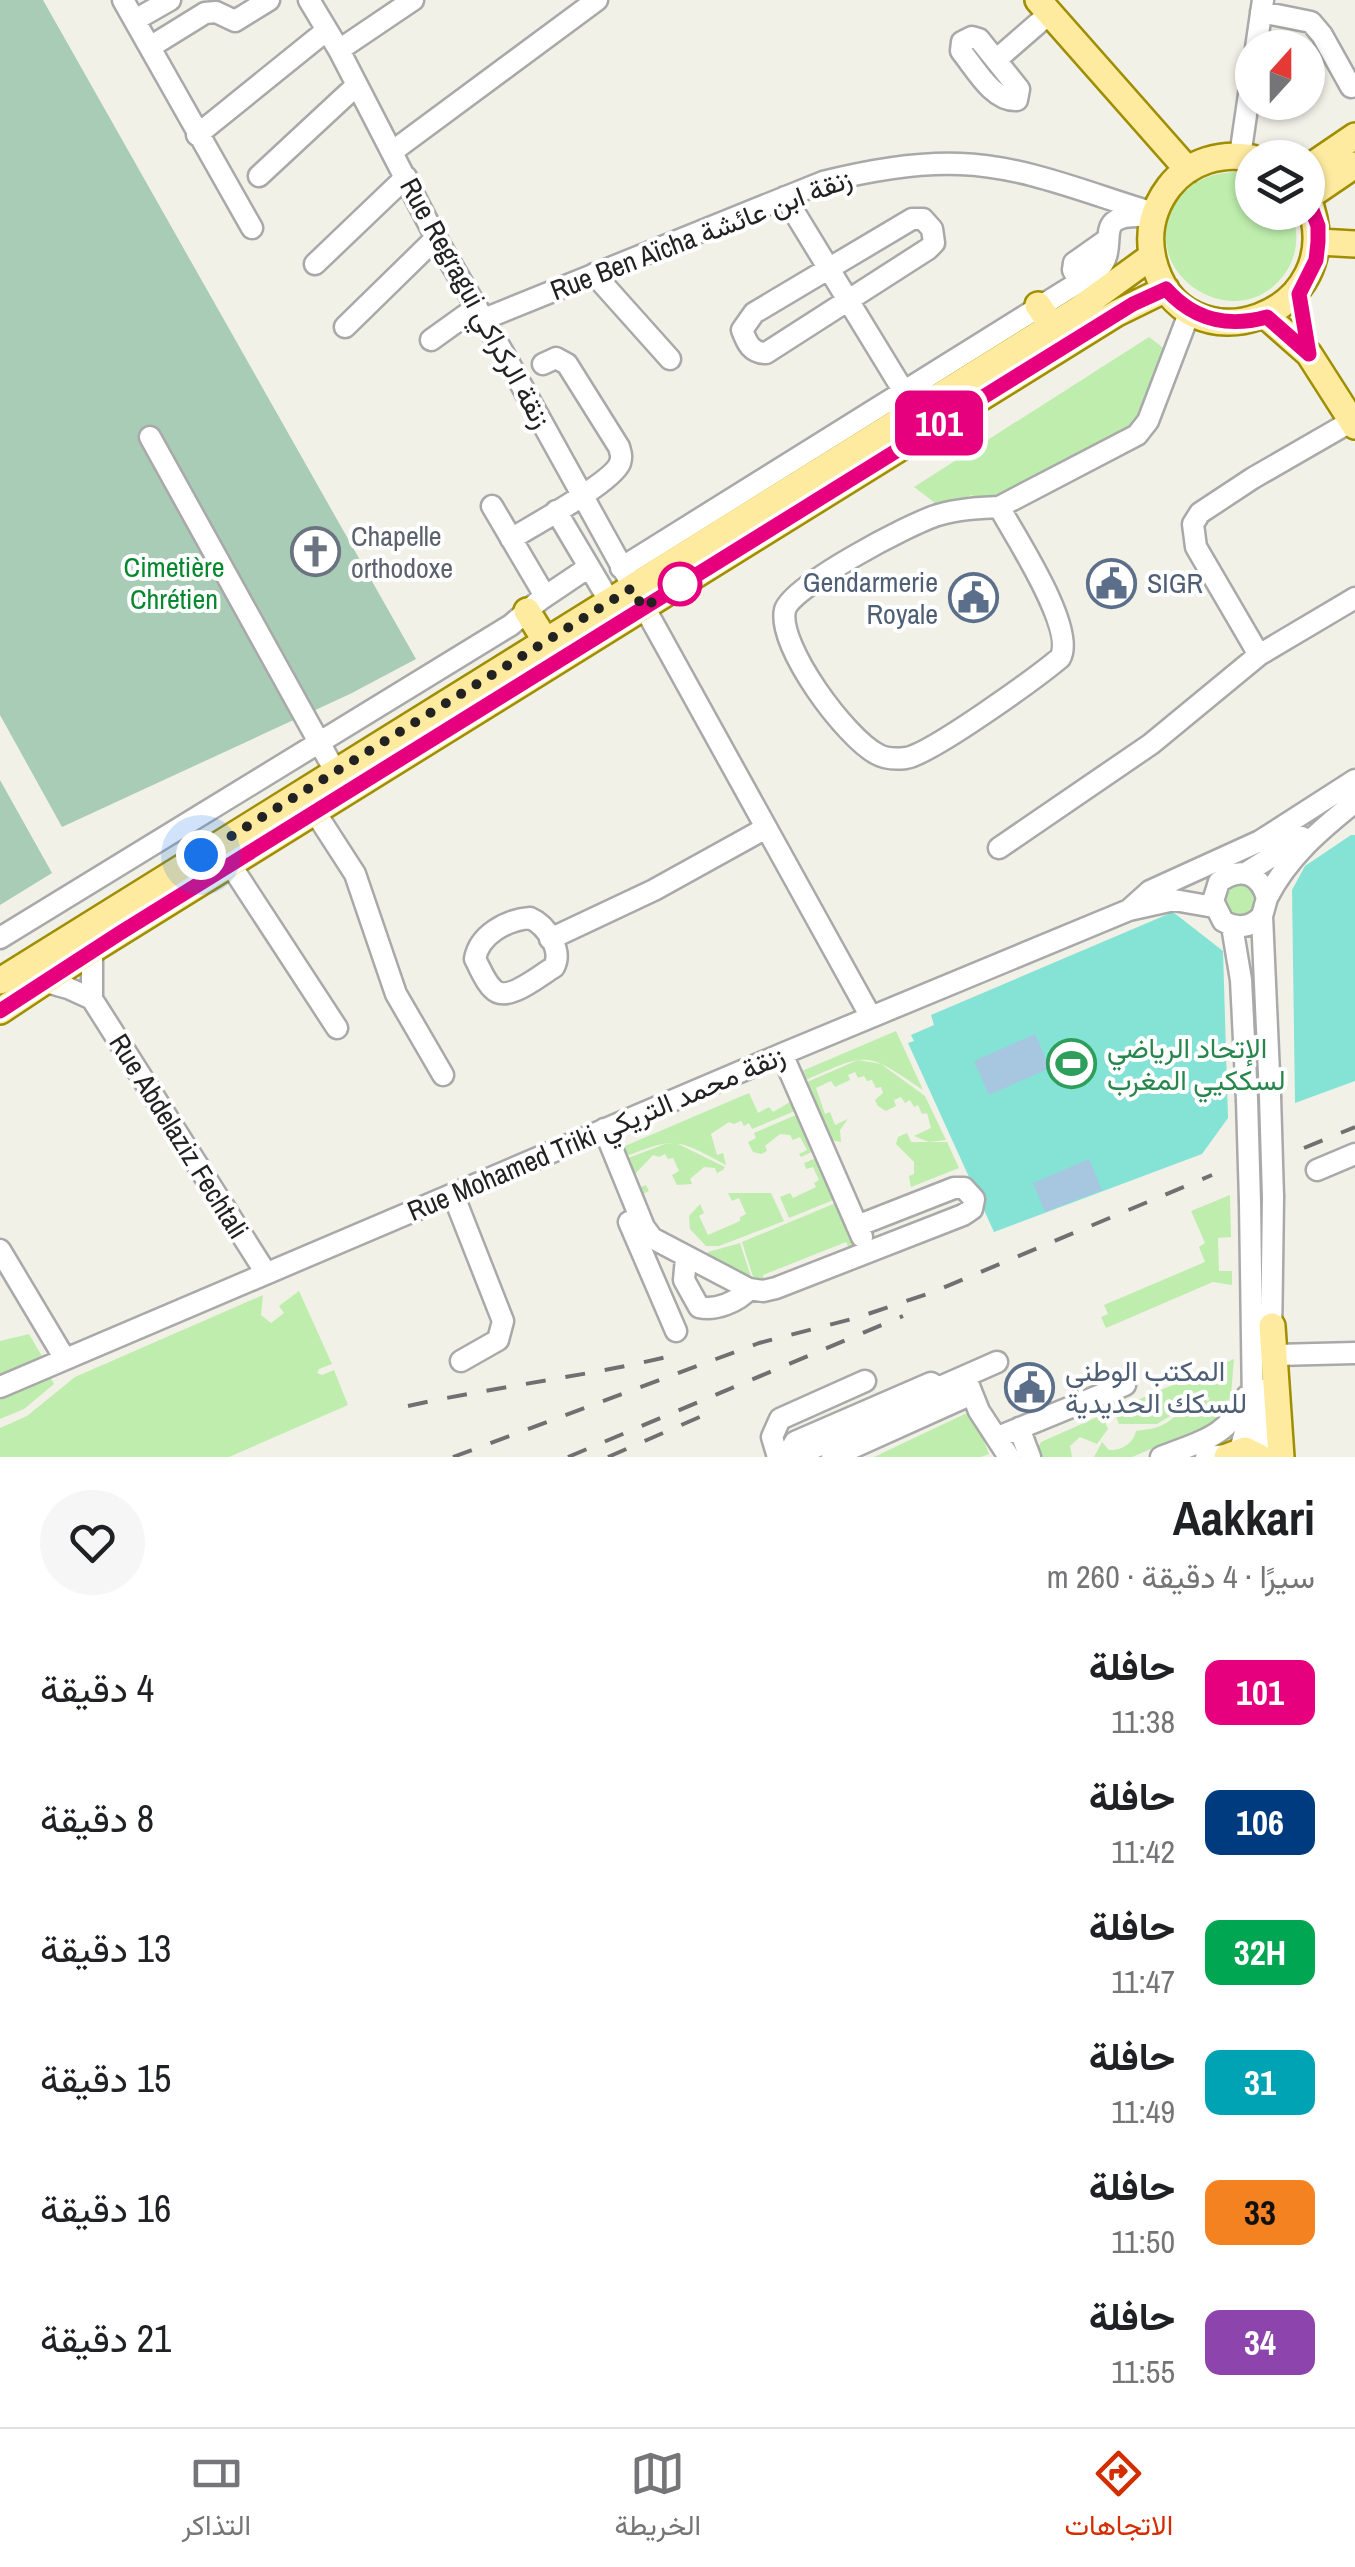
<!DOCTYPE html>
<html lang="ar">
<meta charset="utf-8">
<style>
:root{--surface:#fff;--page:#f6f6f6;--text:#202124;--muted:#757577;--line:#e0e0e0;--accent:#d32e00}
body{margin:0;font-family:"Archivo Narrow",Vazirmatn,sans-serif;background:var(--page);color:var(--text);direction:rtl;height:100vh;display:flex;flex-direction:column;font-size:38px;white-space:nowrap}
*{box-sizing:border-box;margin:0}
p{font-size:32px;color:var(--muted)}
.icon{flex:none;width:55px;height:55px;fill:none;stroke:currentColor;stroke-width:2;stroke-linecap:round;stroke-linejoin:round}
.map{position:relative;height:1457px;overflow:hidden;direction:ltr}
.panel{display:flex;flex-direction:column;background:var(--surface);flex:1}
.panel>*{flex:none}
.badge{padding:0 20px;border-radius:15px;font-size:35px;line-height:65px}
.needle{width:65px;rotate:21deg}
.tools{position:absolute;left:1235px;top:30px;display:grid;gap:20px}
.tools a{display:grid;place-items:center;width:90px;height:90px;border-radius:50%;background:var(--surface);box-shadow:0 2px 8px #0004;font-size:50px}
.you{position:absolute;width:50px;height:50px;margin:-25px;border:8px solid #fff;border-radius:50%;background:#1a73e8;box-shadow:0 0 0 15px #1a73e833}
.map>.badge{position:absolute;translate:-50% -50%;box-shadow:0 0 0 5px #fff}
.round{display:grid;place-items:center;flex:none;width:105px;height:105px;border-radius:52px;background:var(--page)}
.headline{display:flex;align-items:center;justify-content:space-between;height:170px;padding:0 40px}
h1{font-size:48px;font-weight:700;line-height:75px}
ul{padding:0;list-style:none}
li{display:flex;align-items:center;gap:30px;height:130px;padding:0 40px}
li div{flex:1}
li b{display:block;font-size:38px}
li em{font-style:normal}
li .badge{min-width:110px;font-weight:700;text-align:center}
.dock{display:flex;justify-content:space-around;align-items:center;height:140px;border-top:2px solid var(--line);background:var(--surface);font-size:28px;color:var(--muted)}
.dock a{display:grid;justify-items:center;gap:5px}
.dock .selected{color:var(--accent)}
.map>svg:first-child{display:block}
.grass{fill:#beedad}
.cemetery{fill:#a8ccb6}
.pitch{fill:#84e3d4}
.water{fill:#a7c7e1}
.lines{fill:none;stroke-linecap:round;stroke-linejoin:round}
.minor-casing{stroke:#a9a9a9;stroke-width:25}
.major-casing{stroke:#9f8e00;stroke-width:30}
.minor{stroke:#fff;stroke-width:20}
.major{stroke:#ffeba0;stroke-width:25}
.rail{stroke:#707070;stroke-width:4;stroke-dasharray:20 20;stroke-linecap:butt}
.minor-bridge-casing{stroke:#a9a9a9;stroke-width:25;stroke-linecap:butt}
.minor-bridge{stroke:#fff;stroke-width:20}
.line-casing{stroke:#fff;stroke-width:22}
.line{stroke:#e6007e;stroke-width:15}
.walk{stroke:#222;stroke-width:10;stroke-dasharray:0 18}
.stop-dot{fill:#fff;stroke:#e6007e;stroke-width:5}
.labels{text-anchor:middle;stroke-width:8;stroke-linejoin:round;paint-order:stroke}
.street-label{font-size:28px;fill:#222;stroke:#fff}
.worship-label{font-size:28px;fill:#5b616d;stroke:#fff;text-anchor:start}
.park-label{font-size:28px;fill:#07882e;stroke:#fff}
.service-label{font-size:28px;fill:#4e5e75;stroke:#fff;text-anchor:start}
.leisure-label{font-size:28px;fill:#27864d;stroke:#fff;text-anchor:start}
</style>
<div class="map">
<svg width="1355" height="1457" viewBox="0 0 1355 1457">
<rect width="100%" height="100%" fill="#f2f1e8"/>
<path class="grass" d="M1242 172 1252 175V212L1292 213C1299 232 1298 254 1286 272 1239 341 1133 274 1176 203 1191 179 1216 171 1242 172Z
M1149 337 1166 350 1139 426 1020 494 988 501 971 495 943 509 914 487Z
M1224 900a16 16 0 1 1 32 0a16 16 0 1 1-32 0Z
M896 1031 923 1090C865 1051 869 1052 806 1080L802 1071Z
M858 1060 881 1064 925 1096 946 1140 929 1142 914 1136 931 1128 927 1113 922 1114 918 1105 914 1107 910 1100 905 1103 901 1097 894 1100 896 1106 886 1111 878 1106 875 1100 883 1093 881 1087 876 1088 872 1080 867 1081 864 1076 858 1078 855 1072 848 1075 850 1080 835 1087 831 1081 816 1088 825 1114 830 1112 835 1125 848 1119 840 1130 841 1142 831 1140 807 1082Z
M749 1093 758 1113 769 1107 773 1112 790 1102 795 1111 752 1129 749 1123 744 1126 741 1121 734 1124 729 1122 711 1134 717 1155 723 1153 726 1165C675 1138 675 1137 622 1158L618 1149Z
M796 1115 814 1151 801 1157 799 1154 807 1150 800 1137 793 1140 790 1135 780 1134 765 1146 767 1151 761 1154 753 1152 748 1142 756 1138 754 1133Z
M907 1133 911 1142H947L959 1168 911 1187 909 1176 914 1174V1162L896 1144 898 1137Z
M676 1143 725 1167 723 1170 717 1173 715 1168 704 1167 690 1179 692 1184 677 1185 672 1175 679 1171 673 1158 668 1159 665 1154 659 1157 653 1155 635 1174 641 1187 646 1185 649 1191 638 1196 623 1160 665 1144Z
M816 1158 836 1199 789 1218 780 1197 790 1193 793 1198 816 1187 814 1183 819 1180 813 1167 806 1169 804 1163Z
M728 1193H771L784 1221 719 1246H706L690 1229 689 1216 700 1204 704 1213 699 1216 708 1235 740 1221V1217L746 1214 739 1198 732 1201Z
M1230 1195 1231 1237 1218 1238 1219 1271H1232V1285L1213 1282 1106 1328 1101 1317 1108 1314 1104 1305 1205 1262 1199 1247 1205 1243 1191 1211Z
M838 1202 854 1241V1248L850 1251 846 1242 763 1275 765 1282 755 1283 742 1242Z
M740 1243 753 1283 743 1279 711 1255 705 1257 708 1252Z
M299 1291 332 1364 319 1369 317 1373 322 1375 334 1370 348 1405 229 1457H0V1428L27 1416 75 1377 263 1295 261 1315 271 1323 284 1313 279 1306Z
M29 1334 43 1358 0 1377V1341Z
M1234 1359 1231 1395 1220 1420 1132 1457H1094L1102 1442 1109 1450C1121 1451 1134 1443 1136 1431 1148 1429 1157 1429 1168 1422 1183 1412 1187 1393 1208 1401L1210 1398 1192 1393 1170 1416 1157 1424H1119L1114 1410Z
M51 1378 54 1384 24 1409 0 1419V1400Z
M969 1412 974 1415 989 1454 981 1457H874Z
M1102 1415 1108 1429 1097 1444 1080 1437 1070 1446 1072 1457H1041L1038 1448 1041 1442Z"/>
<path class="cemetery" d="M0 0H43L416 659 350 694 62 827 0 715Z
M0 780 52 873 0 905Z"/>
<path class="pitch" d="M1351 835H1355V1081L1295 1103 1292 890 1305 866Z
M1173 912 1223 951 1228 1118 1202 1154 994 1232 908 1043 914 1041 911 1035 934 1025 931 1015Z"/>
<path class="water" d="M1035 1034 1050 1068 989 1095 974 1061Z
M1089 1159 1102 1190 1045 1212 1033 1183Z"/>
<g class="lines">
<defs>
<path id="minor" d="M123 0 252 228
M309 0 339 50 436 238 508 361 871 1017
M1261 12 1311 22 1322 35 1351 87
M135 20 170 0
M972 37 979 39 1019 89 1017 100C993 102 975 68 961 51L962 42Z
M150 47 205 13 216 12 235 21 269 0
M1256 48 1263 0
M339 50 413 0
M996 60 1050 13
M197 135 327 30
M393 151 597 0
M1240 156 1252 74
M259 176 357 85
M785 197 909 400
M912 219H923L932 229 934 243 928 249 766 353C751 353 747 343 742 330L754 313Z
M315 264 406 177
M594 274 670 359
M1079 281 1073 270 1074 263 1108 239
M484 319 823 182C867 171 914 162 960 164 1026 166 1092 195 1154 213
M345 327 436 238
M431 340 477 307
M150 437 335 771
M492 506 545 596
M999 507C978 508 958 509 938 515 911 523 791 586 785 610 777 646 846 738 877 754 885 759 897 759 906 758 931 754 1036 678 1060 658 1077 630 1015 536 999 507L1137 435 1148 421 1190 311
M556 511 610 602
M511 539C532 526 613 482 620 463 622 456 621 454 619 447L567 364 556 358 543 364
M621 568 1097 271C1123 245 1087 214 1144 216
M1259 655 1196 547 1193 524 1200 513 1253 478 1352 421
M315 812 355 874 396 994 443 1075
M999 848 1151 744 1259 655 1355 598
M230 864 337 1028
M1246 873 1302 837
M1267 898C1288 857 1320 830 1355 802
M1130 909 1150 891 1260 841 1355 780
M1262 916C1250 928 1237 929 1223 921L1213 901 1219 882C1240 866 1260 873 1267 898L1262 916 1270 1096
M530 918C546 925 563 950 554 967 540 975 507 1004 493 989 485 982 480 968 475 959 479 935 506 920 530 918Z
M1232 926 1241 980 1247 1100
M0 938 511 625 540 600 589 567
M550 939 654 890 766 828
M92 950V999L266 1273
M43 981 68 988 92 999
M782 1054 862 1237
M604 1129 644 1227 652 1238 749 1289 763 1291 776 1288 963 1215 972 1209 974 1199 964 1188H954L857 1226
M1317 1170 1355 1154
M453 1194 503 1321 498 1340 461 1361
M629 1222 676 1331
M0 1250 65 1359
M686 1258 684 1280 699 1307C715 1311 738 1302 749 1289
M1271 1340 1273 1197
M1276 1355 1355 1353
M965 1376 979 1411 1009 1457
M931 1383 938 1388 933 1395 800 1454 794 1455 790 1451 795 1442Z
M0 1387 782 1054 1129 910 1174 900 1214 907
M938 1388 997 1362
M1019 1428 1030 1457
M998 1437 1125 1385
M1240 1450 1253 1404 1250 1202
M778 1457 772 1437 780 1419 865 1381
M832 1457 972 1394
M1161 1457C1201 1441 1227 1438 1247 1396
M1206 1457 1229 1455
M1261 1457 1267 1389"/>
<path id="major" d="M1038 0 1188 170
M1252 158C1222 152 1189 161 1169 187 1153 208 1147 233 1153 259 1181 375 1355 317 1308 199
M1308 168 1355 136
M1308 197 1355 165
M1319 242 1355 244
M1038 305 1052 326
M1267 317 1309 354 1355 426
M527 611 545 640
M0 981 1079 309 1152 256
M0 1011 92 950 1117 313 1166 289
M1272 1326 1281 1457
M1227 1457 1245 1450 1259 1457"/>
</defs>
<use href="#minor" class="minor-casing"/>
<use href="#major" class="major-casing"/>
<use href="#minor" class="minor"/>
<use href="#major" class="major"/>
<path class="rail" d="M1304 1148 1355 1127
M408 1406C494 1387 581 1377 667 1357
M453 1457 759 1343 856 1318 933 1292 1212 1175
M568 1457 903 1316
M608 1457 711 1412"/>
<defs>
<path id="minor-bridge" d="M1270 1096 1273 1197
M1247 1100 1250 1202"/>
</defs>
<use href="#minor-bridge" class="minor-bridge-casing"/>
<use href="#minor-bridge" class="minor-bridge"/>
</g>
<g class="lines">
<defs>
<path id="line" d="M0 1011 120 933 1133 304 1166 289C1194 320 1227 328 1267 317L1309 354 1299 294 1316 260 1318 242V226L1308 199"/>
</defs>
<use href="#line" class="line-casing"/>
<use href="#line" class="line"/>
<path class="walk" d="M201 855 632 588 643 608 680 584"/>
</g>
<defs>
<symbol id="church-ring" viewBox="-11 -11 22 22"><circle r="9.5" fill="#fff" stroke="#6b7280" stroke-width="1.5"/><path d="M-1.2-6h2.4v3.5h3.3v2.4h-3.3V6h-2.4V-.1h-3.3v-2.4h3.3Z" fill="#6b7280"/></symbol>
<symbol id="civic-ring" viewBox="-11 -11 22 22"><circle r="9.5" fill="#fff" stroke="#5c6f8a" stroke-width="1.5"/><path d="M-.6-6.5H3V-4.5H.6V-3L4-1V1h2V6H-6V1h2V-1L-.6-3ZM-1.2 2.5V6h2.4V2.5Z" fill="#5c6f8a"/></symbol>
<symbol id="stadium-ring" viewBox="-11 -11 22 22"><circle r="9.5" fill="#fff" stroke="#2e9e5b" stroke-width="1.5"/><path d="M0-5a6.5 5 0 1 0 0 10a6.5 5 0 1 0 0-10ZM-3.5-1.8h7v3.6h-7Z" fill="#2e9e5b"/></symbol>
</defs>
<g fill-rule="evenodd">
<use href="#church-ring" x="288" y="524" width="55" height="55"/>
<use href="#civic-ring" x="1084" y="556" width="55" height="55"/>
<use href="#civic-ring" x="946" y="570" width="55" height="55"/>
<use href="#stadium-ring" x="1044" y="1036" width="55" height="55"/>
<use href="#civic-ring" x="1002" y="1360" width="55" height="55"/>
</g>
<circle class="stop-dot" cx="680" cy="584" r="20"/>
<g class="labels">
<g class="street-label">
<text transform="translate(701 234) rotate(-21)" y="10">Rue Ben Aïcha زنقة ابن عائشة</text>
<text transform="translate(476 303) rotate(61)" y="10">Rue Regragui زنقة الركراكي</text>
<text transform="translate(596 1133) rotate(-23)" y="10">Rue Mohamed Triki زنقة محمد التريكي</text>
<text transform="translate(179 1136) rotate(58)" y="10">Rue Abdelaziz Fechtali</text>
</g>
<g class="worship-label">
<text x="351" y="546">Chapelle<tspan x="351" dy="32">orthodoxe</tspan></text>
</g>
<g class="park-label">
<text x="174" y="577">Cimetière<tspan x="174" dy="32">Chrétien</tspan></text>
</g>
<g class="service-label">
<text x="938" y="592" text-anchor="end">Gendarmerie<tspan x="938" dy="32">Royale</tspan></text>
<text x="1147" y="593">SIGR</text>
<text x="1065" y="1381">المكتب الوطني<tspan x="1065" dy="32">للسكك الحديدية</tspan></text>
</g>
<g class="leisure-label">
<text x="1107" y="1058">الإتحاد الرياضي<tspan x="1107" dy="32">لسككيي المغرب</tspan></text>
</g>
</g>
</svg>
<div class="tools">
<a><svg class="needle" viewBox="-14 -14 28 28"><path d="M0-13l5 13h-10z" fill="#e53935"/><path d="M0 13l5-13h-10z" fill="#757577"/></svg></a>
<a><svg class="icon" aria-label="layers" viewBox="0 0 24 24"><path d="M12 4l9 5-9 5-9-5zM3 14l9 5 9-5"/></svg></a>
</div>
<div class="you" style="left:201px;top:855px"></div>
<b class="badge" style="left:939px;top:423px;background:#e6007e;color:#fff">101</b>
</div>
<section class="panel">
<div class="headline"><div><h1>Aakkari</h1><p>سيرًا · 4 دقيقة · 260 m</p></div><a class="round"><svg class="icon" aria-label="heart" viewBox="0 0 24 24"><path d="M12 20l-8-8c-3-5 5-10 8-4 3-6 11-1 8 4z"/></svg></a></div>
<ul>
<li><span class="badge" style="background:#e6007e;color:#fff">101</span><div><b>حافلة</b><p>11:38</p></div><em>4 دقيقة</em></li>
<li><span class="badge" style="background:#003b80;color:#fff">106</span><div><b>حافلة</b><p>11:42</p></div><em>8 دقيقة</em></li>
<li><span class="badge" style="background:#00a651;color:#fff">32H</span><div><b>حافلة</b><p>11:47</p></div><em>13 دقيقة</em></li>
<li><span class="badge" style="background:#00a3b4;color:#fff">31</span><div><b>حافلة</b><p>11:49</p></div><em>15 دقيقة</em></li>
<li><span class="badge" style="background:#f58220;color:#111">33</span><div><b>حافلة</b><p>11:50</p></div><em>16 دقيقة</em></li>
<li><span class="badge" style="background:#8e44ad;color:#fff">34</span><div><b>حافلة</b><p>11:55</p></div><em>21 دقيقة</em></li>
</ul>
</section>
<nav class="dock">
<a class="selected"><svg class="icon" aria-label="directions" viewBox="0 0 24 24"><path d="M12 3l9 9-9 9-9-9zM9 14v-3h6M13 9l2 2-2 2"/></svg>الاتجاهات</a>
<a><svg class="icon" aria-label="map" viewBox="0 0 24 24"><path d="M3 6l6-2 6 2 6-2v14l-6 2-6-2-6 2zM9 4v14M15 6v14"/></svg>الخريطة</a>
<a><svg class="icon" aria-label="tickets" viewBox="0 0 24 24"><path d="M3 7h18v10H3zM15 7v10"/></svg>التذاكر</a>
</nav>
